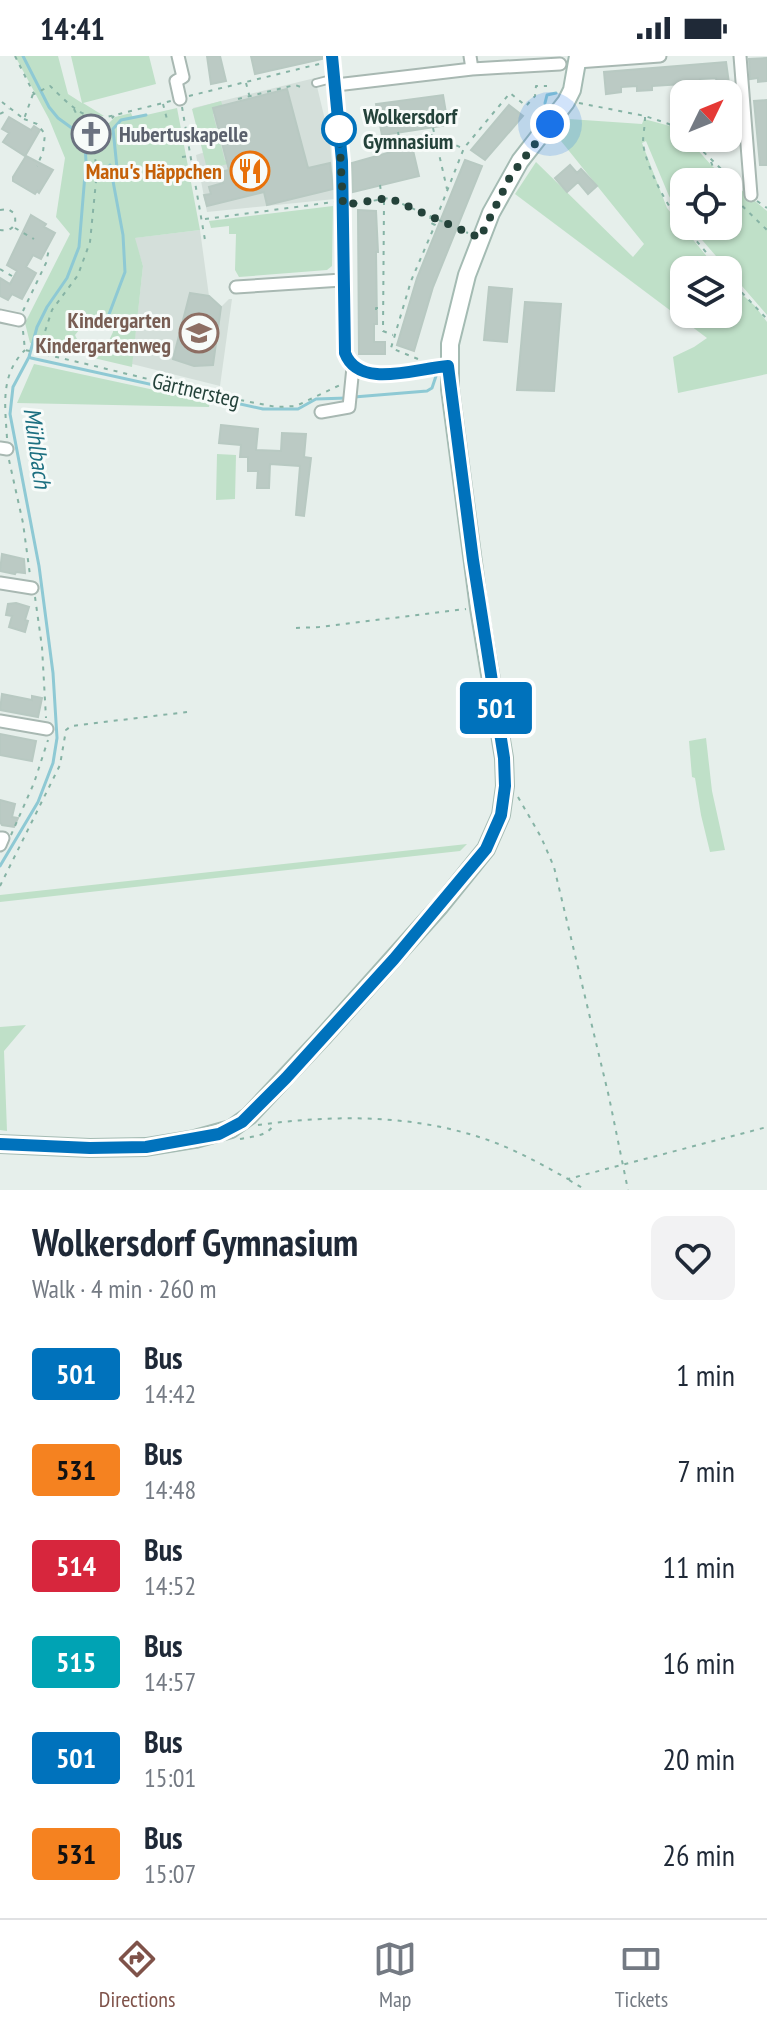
<!DOCTYPE html>
<meta charset="utf-8">
<style>
:root{--surface:#fff;--page:#f2f2f3;--text:#1f2937;--muted:#747a83;--line:#e0e1e3;--accent:#7f5249}
body{margin:0;font-family:"PT Sans Narrow",sans-serif;background:var(--page);color:var(--text);height:100vh;display:flex;flex-direction:column;font-size:30px;white-space:nowrap}
*{box-sizing:border-box;margin:0}
p{font-size:26px;color:var(--muted)}
.icon{flex:none;width:44px;height:44px;fill:none;stroke:currentColor;stroke-width:2;stroke-linecap:round;stroke-linejoin:round}
.map{position:relative;height:1134px;overflow:hidden}
.drawer{display:flex;flex-direction:column;background:var(--surface);flex:1}
.drawer>*{flex:none}
.badge{padding:0 16px;border-radius:6px;font-size:28px;line-height:52px}
.needle{width:52px;rotate:47deg}
.tools{position:absolute;left:670px;top:24px;display:grid;gap:16px}
.tools a{display:grid;place-items:center;width:72px;height:72px;border-radius:16px;background:var(--surface);box-shadow:0 2px 6px #0004;font-size:40px}
.you{position:absolute;width:40px;height:40px;margin:-20px;border:6px solid #fff;border-radius:50%;background:#1a73e8;box-shadow:0 0 0 12px #1a73e833}
.map>.badge{position:absolute;translate:-50% -50%;box-shadow:0 0 0 4px #fff}
.round{display:grid;place-items:center;flex:none;width:84px;height:84px;border-radius:16px;background:var(--page)}
.summary{display:flex;align-items:center;justify-content:space-between;height:136px;padding:0 32px}
h1{font-size:38px;font-weight:800;line-height:60px}
ul{padding:0;list-style:none}
li{display:flex;align-items:center;gap:24px;height:96px;padding:0 32px}
li div{flex:1}
li b{display:block;font-size:30px}
li em{font-style:normal}
li .badge{min-width:88px;font-weight:700;text-align:center}
.status{display:flex;justify-content:space-between;align-items:center;height:56px;padding:0 40px;background:var(--surface);direction:ltr}
.status svg{height:22px;fill:currentColor}
.tabs{display:flex;justify-content:space-around;align-items:center;height:112px;border-top:2px solid var(--line);background:var(--surface);font-size:22px;color:var(--muted)}
.tabs a{display:grid;justify-items:center;gap:4px}
.tabs .current{color:var(--accent)}
.map>svg:first-child{display:block}
.built{fill:#d4dfda}
.green{fill:#bfe0c8;fill-rule:evenodd}
.lines{fill:none;stroke-linecap:round;stroke-linejoin:round}
.stream{stroke:#8ec9d4;stroke-width:3}
.building{fill:#bbcac4;stroke:#b8c9c2;stroke-width:2}
.lane-casing{stroke:#a8b8b2;stroke-width:10}
.street-casing{stroke:#a8b8b2;stroke-width:15}
.secondary-casing{stroke:#a4bbb3;stroke-width:20}
.path{stroke:#86b3a5;stroke-width:2;stroke-dasharray:4 6;stroke-linecap:butt}
.lane{stroke:#fff;stroke-width:6}
.street{stroke:#fff;stroke-width:11}
.secondary{stroke:#fff;stroke-width:16}
.line-casing{stroke:#fff;stroke-width:18}
.line{stroke:#0072bc;stroke-width:12}
.walk{stroke:#24423a;stroke-width:8;stroke-dasharray:0 14.4}
.stop-dot{fill:#fff;stroke:#0072bc;stroke-width:4}
.labels{text-anchor:middle;stroke-width:6;stroke-linejoin:round;paint-order:stroke}
.stop-label{font-size:22px;font-weight:bold;fill:#24423a;stroke:#f7fbf9;text-anchor:start}
.worship-label{font-size:22px;font-weight:bold;fill:#5b616d;stroke:#f7fbf9;text-anchor:start}
.food-label{font-size:22px;font-weight:bold;fill:#c56008;stroke:#f7fbf9;text-anchor:end}
.education-label{font-size:22px;font-weight:bold;fill:#785e54;stroke:#f7fbf9;text-anchor:end}
.street-label{font-size:22px;fill:#24423a;stroke:#f7fbf9}
.water-label{font-size:24px;font-style:italic;fill:#1c6f80;stroke:#f7fbf9}
</style>
<div class="status"><b>14:41</b><svg viewBox="0 0 49 12"><path d="M0 12V9h3v3zM5 12V6h3v6zM10 12V3h3v9zM15 12V0h3v12zM26 1h20v11H26zM47 4h2v5h-2z"/></svg></div>
<div class="map">
<svg width="767" height="1134" viewBox="0 0 767 1134">
<rect width="100%" height="100%" fill="#e6efeb"/>
<path class="built" d="M315 22 330 85 335 143 207 156 196 99 205 96 193 52Z
M200 174 209 240 221 251 229 243H232L220 330 132 308 143 210 134 182Z"/>
<path class="green" d="M15 0H58L68 38 82 47 71 0H149L156 28 83 47 104 60 99 61 97 68 107 69 115 61 131 57 133 62 177 52 200 174 135 182 143 210 132 311 30 287 25 267 70 178 56 161 65 102 49 63ZM114 259 113 276 104 295C92 293 80 292 75 279L79 274 93 275Z
M221 45 224 54 213 58 225 105 231 104 232 107 207 113 192 53Z
M569 63 642 68 644 63 670 70 687 82 712 110 767 155V259L690 170H728V126H684V163L669 140 646 85 642 87 667 152 718 214H684V258H728V226L755 250 767 266V318L678 337 673 301 694 291 707 282 515 138 536 106 633 201 644 188 557 80Z
M333 150 332 210 327 214 239 221 235 214 236 178H229V170L211 172 209 165Z
M34 308 210 346 209 351 17 347Z
M217 398 236 399 235 443 216 444Z
M706 682 712 735 725 794 710 796 701 759 695 722 692 721 689 685Z
M467 788 460 795 0 846V839Z
M26 969 4 995 7 1075 0 1074V971Z"/>
<g class="lines">
<path class="stream" d="M545 47 547 39 556 37
M113 118 117 112 113 73 121 64 146 59
M105 269 125 216 123 179 110 109
M31 302 263 353H298L316 343 347 342
M354 341 427 335 432 332 436 320
M0 810 38 746 53 707 57 682 53 617 39 510 10 358 13 331 29 301 37 271 47 251 67 222 79 191 86 106 85 88 80 78 58 62 49 51 23 0"/>
</g>
<path class="building" d="M207 0H220L226 25 211 28Z
M251 0H322V3L255 18Z
M767 2V25L758 26V22L750 23 749 3Z
M726 6 729 27 717 28 716 22 700 23 701 30 684 31 683 28 652 30V34L637 35V30L621 31V36L606 38 604 16Z
M287 33 308 112 330 107 333 133 267 149 264 136 207 150 204 139 211 138 209 131 223 127 220 116 229 114 213 52Z
M443 39 448 69 382 79 376 48Z
M767 44V109H760L754 45Z
M509 49 523 60 485 104 471 94Z
M9 61 31 74 34 70 40 74 25 100 3 86 9 77 2 73Z
M412 90 419 120 353 136 352 107Z
M26 100 53 114 39 137 37 135 35 138 13 125V121Z
M465 104 482 110 433 231 414 295 397 289 417 222Z
M570 109 577 117 581 113 597 130 588 138 578 126 567 136 555 122Z
M358 154 376 155 378 196H376L377 268H374V286H385V298H359Z
M31 159 46 168 44 171 55 177 41 203 33 199 26 211 36 217 22 243 12 238 8 244 0 240V222L10 228 17 215 7 209Z
M489 231 512 233 507 286 484 284Z
M190 237 209 240 221 251 213 309 194 310 173 303Z
M525 246 561 248 554 335 517 334Z
M221 369 258 373 256 394 281 395 282 377 306 378 304 401 311 402 304 460 296 459 300 410 270 408 269 432H257L258 415H248V401H240L241 389 219 387Z
M2 498 24 503 25 517 16 516 15 518 0 515Z
M16 547 29 551 25 564 28 565 25 576 9 571 12 560 6 559 8 548Z
M2 638 32 644V640L42 642 38 661 0 654Z
M0 678 36 685 32 705 0 699Z
M0 744 15 748 12 761 18 762 14 771 2 769 0 766Z"/>
<g class="lines">
<defs>
<path id="lane" d="M316 27 335 22"/>
<path id="street" d="M178 0 183 21 176 25 180 43
M332 0 342 105 345 297C360 334 417 312 448 310
M470 0 472 13
M740 0 751 139
M577 6 660 0
M336 29 472 13 560 8
M236 231 342 224
M0 260 19 264
M321 356 349 351 353 311
M0 392 7 393
M0 527 32 532
M0 665 47 673
M0 782H3L0 789"/>
<path id="secondary" d="M0 1088 90 1092 146 1091 195 1083 231 1073 249 1060 322 982 440 850 486 793 501 759 505 730 504 702 479 552 450 333V288L467 219 491 157 520 105 566 46 572 34 578 0"/>
</defs>
<use href="#lane" class="lane-casing"/>
<use href="#street" class="street-casing"/>
<use href="#secondary" class="secondary-casing"/>
<path class="path" d="M15 0 34 38 50 30C64 43 82 64 103 62L171 45
M246 27 250 42
M189 40 323 7
M238 43 295 29 301 31
M2 46 24 63 33 38
M579 47 645 60 669 68 684 78
M163 48 168 67
M182 51 205 184
M74 53 94 94
M0 58 9 53
M645 61C645 70 643 79 643 87 646 111 668 153 684 170
M24 63 37 68 45 78 43 96 37 110
M433 72 447 133
M398 76 401 93
M689 82 740 131
M399 84 434 79 462 92
M182 101 190 100
M711 106 719 126
M380 129 382 143
M728 136 767 174
M384 145 383 275 393 279
M757 145 767 152
M354 148 389 142 468 177
M0 154 8 153 14 157C18 169 12 176 0 174
M205 163 334 146
M436 163 464 92 510 37 526 50 535 40 536 30H547
M684 170 721 214
M15 172 34 183
M0 213 12 220
M728 222 767 263
M376 254V252H383
M23 255 46 207 49 193 47 192
M23 275 25 294C109 312 192 336 277 351L296 350 340 329
M39 294 52 254 78 219 90 186 97 115 94 95 104 71 114 60
M418 303 391 292 411 225 435 169 429 166 431 160
M7 382C5 349 0 319 25 294
M9 404 23 467 30 519
M35 541 42 591 46 662
M296 572 319 571 466 553
M518 741 541 781 554 811 609 1041 628 1134
M11 779 34 727 48 684
M0 830 60 709 66 674 71 670 187 656
M258 1069C331 1059 408 1058 479 1081 511 1091 539 1107 568 1123L767 1071
M240 1083C254 1080 267 1081 275 1067
M569 1124 586 1134"/>
<use href="#lane" class="lane"/>
<use href="#street" class="street"/>
<use href="#secondary" class="secondary"/>
</g>
<g class="lines">
<defs>
<path id="line" d="M0 1088 90 1092 146 1091 219 1078 242 1066 286 1022 394 903 486 793 501 759 505 730 504 702 473 504 448 310C417 312 359 334 345 297L342 105 332 0"/>
</defs>
<use href="#line" class="line-casing"/>
<use href="#line" class="line"/>
<path class="walk" d="M339 73 343 149 389 142 480 182 510 121 550 68"/>
</g>
<defs>
<symbol id="church-ring" viewBox="-11 -11 22 22"><circle r="9.5" fill="#f7fbf9" stroke="#6b7280" stroke-width="1.5"/><path d="M-1.2-6h2.4v3.5h3.3v2.4h-3.3V6h-2.4V-.1h-3.3v-2.4h3.3Z" fill="#6b7280"/></symbol>
<symbol id="restaurant-ring" viewBox="-11 -11 22 22"><circle r="9.5" fill="#f7fbf9" stroke="#e8710a" stroke-width="1.5"/><path d="M-5-6h1v4h1v-4h1v4h1v-4h1v5L-1.5 .5V6h-2V.5L-5-1ZM5-6V6H3V1.5H1.5Q1.5-4 5-6Z" fill="#e8710a"/></symbol>
<symbol id="school-ring" viewBox="-11 -11 22 22"><circle r="9.5" fill="#f7fbf9" stroke="#8d6e63" stroke-width="1.5"/><path d="M0-5L7-2L0 1L-7-2ZM-4 1L0 2.5L4 1V4Q0 6-4 4Z" fill="#8d6e63"/></symbol>
</defs>
<g fill-rule="evenodd">
<use href="#church-ring" x="69" y="56" width="44" height="44"/>
<use href="#restaurant-ring" x="228" y="93" width="44" height="44"/>
<use href="#school-ring" x="177" y="255" width="44" height="44"/>
</g>
<circle class="stop-dot" cx="339" cy="73" r="16"/>
<g class="labels">
<g class="stop-label">
<text x="363" y="68">Wolkersdorf<tspan x="363" dy="25">Gymnasium</tspan></text>
</g>
<g class="worship-label">
<text x="119" y="86">Hubertuskapelle</text>
</g>
<g class="food-label">
<text x="222" y="123">Manu's Häppchen</text>
</g>
<g class="education-label">
<text x="171" y="272">Kindergarten<tspan x="171" dy="25">Kindergartenweg</tspan></text>
</g>
<g class="street-label">
<text transform="translate(196 334) rotate(13)" y="8">Gärtnersteg</text>
</g>
<g class="water-label">
<text transform="translate(37 392) rotate(82)" y="8">Mühlbach</text>
</g>
</g>
</svg>
<div class="tools">
<a><svg class="needle" viewBox="-14 -14 28 28"><path d="M0-13l5 13h-10z" fill="#e53935"/><path d="M0 13l5-13h-10z" fill="#747a83"/></svg></a>
<a><svg class="icon" aria-label="locate" viewBox="0 0 24 24"><circle cx="12" cy="12" r="6"/><path d="M12 2v4M12 18v4M2 12h4M18 12h4"/></svg></a>
<a><svg class="icon" aria-label="layers" viewBox="0 0 24 24"><path d="M12 4l9 5-9 5-9-5zM3 14l9 5 9-5"/></svg></a>
</div>
<div class="you" style="left:550px;top:68px"></div>
<b class="badge" style="left:496px;top:652px;background:#0072bc;color:#fff">501</b>
</div>
<section class="drawer">
<div class="summary"><div><h1>Wolkersdorf Gymnasium</h1><p>Walk · 4 min · 260 m</p></div><a class="round"><svg class="icon" aria-label="heart" viewBox="0 0 24 24"><path d="M12 20l-8-8c-3-5 5-10 8-4 3-6 11-1 8 4z"/></svg></a></div>
<ul>
<li><span class="badge" style="background:#0072bc;color:#fff">501</span><div><b>Bus</b><p>14:42</p></div><em>1 min</em></li>
<li><span class="badge" style="background:#f58220;color:#111">531</span><div><b>Bus</b><p>14:48</p></div><em>7 min</em></li>
<li><span class="badge" style="background:#d7263d;color:#fff">514</span><div><b>Bus</b><p>14:52</p></div><em>11 min</em></li>
<li><span class="badge" style="background:#00a3b4;color:#fff">515</span><div><b>Bus</b><p>14:57</p></div><em>16 min</em></li>
<li><span class="badge" style="background:#0072bc;color:#fff">501</span><div><b>Bus</b><p>15:01</p></div><em>20 min</em></li>
<li><span class="badge" style="background:#f58220;color:#111">531</span><div><b>Bus</b><p>15:07</p></div><em>26 min</em></li>
</ul>
</section>
<nav class="tabs">
<a class="current"><svg class="icon" aria-label="directions" viewBox="0 0 24 24"><path d="M12 3l9 9-9 9-9-9zM9 14v-3h6M13 9l2 2-2 2"/></svg>Directions</a>
<a><svg class="icon" aria-label="map" viewBox="0 0 24 24"><path d="M3 6l6-2 6 2 6-2v14l-6 2-6-2-6 2zM9 4v14M15 6v14"/></svg>Map</a>
<a><svg class="icon" aria-label="tickets" viewBox="0 0 24 24"><path d="M3 7h18v10H3zM15 7v10"/></svg>Tickets</a>
</nav>
